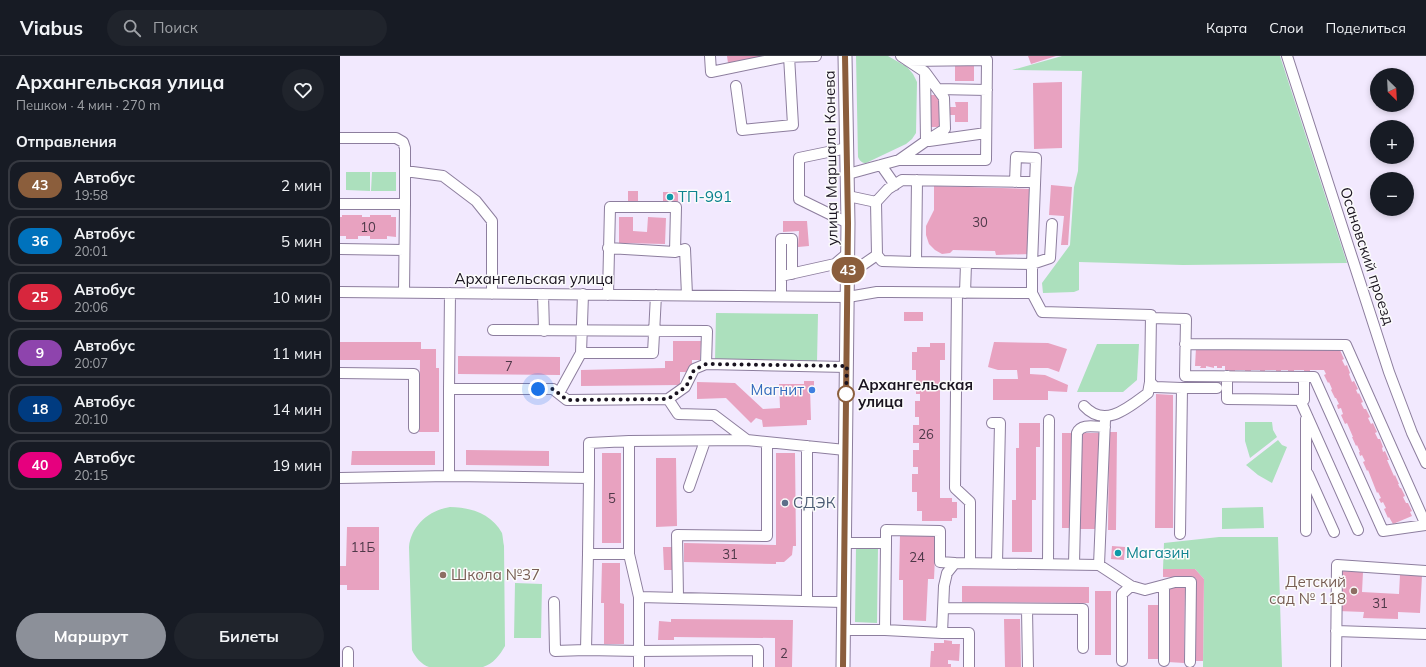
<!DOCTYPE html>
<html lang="ru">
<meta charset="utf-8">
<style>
:root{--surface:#171b24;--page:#20242c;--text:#f1f3f6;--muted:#9ea1a6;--line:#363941;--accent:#8c9099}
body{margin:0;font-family:Mulish,sans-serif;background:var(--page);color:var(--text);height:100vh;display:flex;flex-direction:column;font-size:15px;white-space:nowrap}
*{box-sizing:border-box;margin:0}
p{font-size:13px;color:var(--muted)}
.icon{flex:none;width:22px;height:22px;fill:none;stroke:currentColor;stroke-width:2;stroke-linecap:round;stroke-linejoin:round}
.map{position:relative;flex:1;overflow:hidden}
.sheet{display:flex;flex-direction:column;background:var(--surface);width:340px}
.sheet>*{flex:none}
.badge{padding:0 8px;border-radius:13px;font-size:14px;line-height:26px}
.needle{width:26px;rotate:156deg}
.buttons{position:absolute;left:1030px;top:12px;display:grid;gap:8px}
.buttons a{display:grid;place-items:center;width:44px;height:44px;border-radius:50%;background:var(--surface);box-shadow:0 2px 6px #0003;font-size:20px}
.you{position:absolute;width:20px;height:20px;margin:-10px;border:3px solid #fff;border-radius:50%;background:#1a73e8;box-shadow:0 0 0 6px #1a73e833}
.map>.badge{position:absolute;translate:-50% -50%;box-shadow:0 0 0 2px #fff}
h2{padding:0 16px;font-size:15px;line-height:36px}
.round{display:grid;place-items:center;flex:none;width:42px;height:42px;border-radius:21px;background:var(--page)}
.head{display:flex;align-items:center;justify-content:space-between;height:68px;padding:0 16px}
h1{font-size:19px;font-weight:700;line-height:30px}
.cta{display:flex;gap:8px;margin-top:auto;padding:8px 16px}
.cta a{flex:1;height:46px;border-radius:24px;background:var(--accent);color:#fff;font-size:16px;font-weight:700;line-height:46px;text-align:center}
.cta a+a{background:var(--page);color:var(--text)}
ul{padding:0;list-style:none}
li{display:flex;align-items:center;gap:12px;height:50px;margin:0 8px 6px;padding:0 8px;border:2px solid var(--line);border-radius:12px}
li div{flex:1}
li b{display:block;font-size:15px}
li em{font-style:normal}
li .badge{min-width:44px;font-weight:700;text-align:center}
header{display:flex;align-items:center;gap:24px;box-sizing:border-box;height:56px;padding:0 20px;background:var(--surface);border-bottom:1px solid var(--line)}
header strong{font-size:19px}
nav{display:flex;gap:22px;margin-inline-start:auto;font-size:14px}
.search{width:280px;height:36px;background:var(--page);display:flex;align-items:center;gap:10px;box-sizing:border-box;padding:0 14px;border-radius:22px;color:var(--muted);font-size:15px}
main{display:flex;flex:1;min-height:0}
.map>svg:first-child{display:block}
.green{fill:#ace0bd}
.building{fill:#e8a2c0}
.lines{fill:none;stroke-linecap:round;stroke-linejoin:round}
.minor-casing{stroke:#8d7e9e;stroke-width:12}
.major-casing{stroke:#8d7e9e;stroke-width:15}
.minor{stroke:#fff;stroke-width:10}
.major{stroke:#fff;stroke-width:13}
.line-casing{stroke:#fff;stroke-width:9}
.line{stroke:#8b5e3c;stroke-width:6}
.walk{stroke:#1a1420;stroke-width:4;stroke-dasharray:0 7.2}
.culture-dot{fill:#0f9aa8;stroke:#fbfbfb;stroke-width:1.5}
.shop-dot{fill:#3f7fe0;stroke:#fbfbfb;stroke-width:1.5}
.stop-dot{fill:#fff;stroke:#8b5e3c;stroke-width:2}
.service-dot{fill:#5c6f8a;stroke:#fbfbfb;stroke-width:1.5}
.education-dot{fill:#8d6e63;stroke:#fbfbfb;stroke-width:1.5}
.labels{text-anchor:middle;stroke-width:3;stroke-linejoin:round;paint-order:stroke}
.number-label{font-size:13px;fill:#4e3848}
.street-label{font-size:15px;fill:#1a1420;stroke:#fbfbfb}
.culture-label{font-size:15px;fill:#0d838f;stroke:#fbfbfb;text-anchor:start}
.stop-label{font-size:15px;font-weight:bold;fill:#1a1420;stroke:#fbfbfb;text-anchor:start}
.shop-label{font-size:15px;fill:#366cbe;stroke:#fbfbfb;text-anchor:end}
.service-label{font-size:15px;fill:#4e5e75;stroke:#fbfbfb;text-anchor:start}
.education-label{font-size:15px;fill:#785e54;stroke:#fbfbfb;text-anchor:start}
</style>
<header>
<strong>Viabus</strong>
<div class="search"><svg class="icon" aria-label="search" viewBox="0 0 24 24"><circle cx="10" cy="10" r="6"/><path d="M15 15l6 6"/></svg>Поиск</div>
<nav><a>Карта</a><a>Слои</a><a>Поделиться</a></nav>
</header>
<main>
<section class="sheet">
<div class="head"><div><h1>Архангельская улица</h1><p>Пешком · 4 мин · 270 m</p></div><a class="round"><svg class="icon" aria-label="heart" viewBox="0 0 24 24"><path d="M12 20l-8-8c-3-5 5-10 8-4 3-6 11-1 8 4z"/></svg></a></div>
<h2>Отправления</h2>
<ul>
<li><span class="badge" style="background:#8b5e3c;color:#fff">43</span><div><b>Автобус</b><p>19:58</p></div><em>2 мин</em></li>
<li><span class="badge" style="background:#0072bc;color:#fff">36</span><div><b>Автобус</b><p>20:01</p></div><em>5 мин</em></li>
<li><span class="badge" style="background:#d7263d;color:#fff">25</span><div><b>Автобус</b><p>20:06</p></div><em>10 мин</em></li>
<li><span class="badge" style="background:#8e44ad;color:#fff">9</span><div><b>Автобус</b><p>20:07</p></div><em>11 мин</em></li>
<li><span class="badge" style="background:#003b80;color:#fff">18</span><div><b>Автобус</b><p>20:10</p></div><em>14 мин</em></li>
<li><span class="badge" style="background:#e6007e;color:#fff">40</span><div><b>Автобус</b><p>20:15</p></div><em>19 мин</em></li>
</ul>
<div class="cta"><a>Маршрут</a><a>Билеты</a></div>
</section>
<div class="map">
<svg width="1086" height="611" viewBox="0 0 1086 611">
<rect width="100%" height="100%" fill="#f2e9fe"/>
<path class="green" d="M516 0H548L567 11 573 18 577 26 576 77 572 83 566 88 526 107C522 107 520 105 518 101Z
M722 0H940L1007 207 843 209 739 206V234L734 236 703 237 702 227 730 189 734 131 738 115 742 15 672 14Z
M6 116H30V135L6 134Z
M32 116H56V135H31Z
M376 257 478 258 477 306 375 305Z
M757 288H799L797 324 783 336H737Z
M905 366H932L933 374 937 381 910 402 905 385Z
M938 384 942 389 947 391 932 427 918 419 906 409Z
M110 451C130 451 152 458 162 477 163 481 163 486 164 490L165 590C160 599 153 608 143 611 139 611 93 611 89 611 82 609 75 601 72 594L69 491C71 470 89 454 110 451Z
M923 451 924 472 882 473V452Z
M879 481H938L942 611H863L864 523 855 513H823L824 487Z
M516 491H538L537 567 515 566Z
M175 527 202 528 201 582H174Z"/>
<path class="building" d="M387 0H422V1L388 7Z
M688 0H716L691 8Z
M615 1H634V25H615Z
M722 26V92L694 93 693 27Z
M590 39H599V51H616L615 46H628V66H615V59H599V71H589Z
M711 129 732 131 728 189H721L724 160 709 159Z
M594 130 691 133V198L656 199 655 195 613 194 610 197 602 198 595 194 589 188 586 179V170L594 154Z
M288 135H298V146H288Z
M323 136H338V147H323Z
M2 159H22V161H30V159H51V161H56V181L47 180V183H30V180H18V183H6V180H0V161H2Z
M279 161H293V175L307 176 308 161 326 162 325 188 279 187Z
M443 165H467L469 190 458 191 459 175 443 176Z
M564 256H583V265H564Z
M333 285H361L360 304H352V316H340V329L241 330V314L325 312V305H333Z
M0 286H81V293H96V312H99V376H79L80 304H0Z
M654 286 708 287 727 293 719 316 708 312H690V318L705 319 728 329 727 336 708 335V344H653V323H678L677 314H658L648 311Z
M590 287H605V304H600V442H612V446H617V462H612V465H582V455H577V436H572V418H578V411H573V394H579V387H573V369H579V361H575V345H580V338H576V314H572V296H577V291H590Z
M856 292 1000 294 1004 303 1002 304 1005 310 1007 309 1010 317 1009 318 1012 326 1014 325 1018 333 1016 334 1018 338 1019 337 1023 346 1021 347 1024 353H1026L1030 361 1028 362 1031 368 1033 367 1037 376 1035 377 1038 383H1040L1043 391 1042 392 1043 396 1045 395 1049 404H1047L1054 420 1055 419 1059 428H1058L1060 432H1061L1065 440 1063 441 1066 447H1068L1072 455 1070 456 1072 460 1053 468 1049 461 1048 462 1044 453 1046 452 1043 446 1041 447 1039 443 1041 442 1038 436 1037 437 1028 414 1027 415 1023 406 1025 405 1022 399 1020 400 1019 396H1020L1017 389 1016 390 1012 381H1013L1007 367 1005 368 1001 359 1003 358 1001 352 998 353 997 349 999 348 996 342H995L991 334 992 333 989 326 988 327 984 319 986 318 984 314H970V316H964V314H954V316H948V314H941V316H936V314H925V316H920V314H911V316H905V314H895V315H889V314H885V310H882V312H877V310H874V312L866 310V312H860L861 310H855Z
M118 300 220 301V319L118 318Z
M464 325H474V332H470L471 364H467V369L423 371 422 364 416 362 411 367 386 342 357 343V326L395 327 423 353 440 352 439 328H464Z
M816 338 833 339V472H815Z
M679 367H700V391H696V444H692V496H672V444H676V392H679Z
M769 376H777L776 474H768Z
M722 377H732L731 472H722Z
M742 377H760L758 473H740Z
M126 394 209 395V410L126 409Z
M12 395H95V409H11Z
M262 397H281V487H262Z
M436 397H455L456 490H453L452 499 444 506H436V508L344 506V487L436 489Z
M316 402H336L337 470 316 471Z
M7 471H39V534H7V529H0V510H6Z
M560 478 596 479 594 523H588L586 565 563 564V524H559Z
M772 490 785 491 784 504 771 503Z
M323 491H334V514H324Z
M262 507H280V547L284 548V588H264V547H261Z
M823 513H855L864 523 863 605H855L856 522 823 521Z
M1000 515 1023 516 1022 536 1059 538 1060 519 1082 520 1080 557 1058 556V563L1023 562 1024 556 998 555Z
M622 530 749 531V547L622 546Z
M829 532H845L844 607 828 606Z
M755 535H771V599H755Z
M808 549H819V603H808Z
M331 563 453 564 452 611H435V582L334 581V584H318L319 565 331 566Z
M664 563H680L681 611H665Z
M604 584 612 585V588H620L619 605 608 604V608H611V611H590L591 595H594V587H604Z"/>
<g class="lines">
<defs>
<path id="minor" d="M370 0 371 16 444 1 476 0
M947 0 1049 316 1072 377 1086 407
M585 16 604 42 605 73 586 85
M396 30 402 74 453 69 449 0
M598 33 647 34
M0 82H56L63 86 65 92V148H0
M589 85 646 77
M507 92 459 102V143L508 167
M559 104H646L647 4 568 5
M541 109 555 129
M65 115 103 120 136 145 152 165V238
M508 118 559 104 586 85 585 16 561 0
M675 126 676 101 696 102 692 208 710 202 712 168
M508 140 536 146
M268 192 335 196 345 193 347 239
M0 193 64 194
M576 206 542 205 537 199 536 146 548 133 562 124 695 126
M508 219 537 199
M441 220V183H452V218
M0 236 508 241 537 236H549L692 237V208L576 206 577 124
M64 237 65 148
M617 237 615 432 630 446V506
M625 237 626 208
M692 237 702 256 811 259 810 326 808 337C789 351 765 373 744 350
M203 238 204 275
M268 239 270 151H336L335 196
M441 240V220L495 208 508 197
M811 262 846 263 845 320 974 321 1043 475 1086 469 1006 289 845 288
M153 274 367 275 366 308 507 311
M241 297H313L316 239
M0 317 74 318V372
M887 320V343L960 344H964V321
M810 326 815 331 842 332 840 478
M842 332H877
M109 333 110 237
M219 337 241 297 243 238
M328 343 345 331 354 313 366 308
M960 344 1018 474
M652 367H660L657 507
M289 385 407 384
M467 390V545
M968 418 994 476
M109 420V333H213L227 344 328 343 338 358 374 359 407 384 505 394
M0 422 109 420 249 422V387L289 385V498L299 541
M349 431 365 385
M966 475V363
M504 487H546L545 574
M546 487V474L600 475V506L615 507
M248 498 249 422
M289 498H248L246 594 299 595V611
M708 507 709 364
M734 508 737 377C741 367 755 371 765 371
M759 509 765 364
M338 541 337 479 427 480V387
M214 546 215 595 246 594
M603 552 743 553V592
M687 553 688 611
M503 574H545L602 577 604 530 607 517 615 507 759 509 791 530 805 534 824 529
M996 575 1086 578
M602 577H629V611
M8 596V611
M782 605V538L791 530
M824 605V529L835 526H851L850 606
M418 611V594L299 595V541L503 546
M996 611 997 509 1086 515"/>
<path id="major" d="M503 611 508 167 505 0"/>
</defs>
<use href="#minor" class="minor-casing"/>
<use href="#major" class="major-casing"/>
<use href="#minor" class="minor"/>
<use href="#major" class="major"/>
</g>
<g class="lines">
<defs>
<path id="line" d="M503 611 508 167 505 0"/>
</defs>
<use href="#line" class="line-casing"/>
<use href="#line" class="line"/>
<path class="walk" d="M198 333H213L227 344 328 343 346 331 354 314 366 308 507 310 506 338"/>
</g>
<g class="culture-dot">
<circle cx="330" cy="141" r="4"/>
<circle cx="778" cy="497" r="4"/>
</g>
<circle class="shop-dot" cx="472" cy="334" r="4"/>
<circle class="stop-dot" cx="506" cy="338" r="8"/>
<circle class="service-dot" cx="445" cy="447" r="4"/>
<g class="education-dot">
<circle cx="103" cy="519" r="4"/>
<circle cx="1014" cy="535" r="4"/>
</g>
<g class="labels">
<g class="number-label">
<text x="640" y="171">30</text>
<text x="28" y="176">10</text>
<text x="169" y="315">7</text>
<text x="586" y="383">26</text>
<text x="272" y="447">5</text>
<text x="23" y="496">11Б</text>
<text x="390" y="503">31</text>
<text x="577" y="506">24</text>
<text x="1040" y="552">31</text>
<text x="444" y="602">2</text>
</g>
<g class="street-label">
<text transform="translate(491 102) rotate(-91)" y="5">улица Маршала Конева</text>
<text transform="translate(1027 200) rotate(72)" y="5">Осановский проезд</text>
<text x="194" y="228">Архангельская улица</text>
</g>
<g class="culture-label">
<text x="338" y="146">ТП-991</text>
<text x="786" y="502">Магазин</text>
</g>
<g class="stop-label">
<text x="518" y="334">Архангельская<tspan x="518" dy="17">улица</tspan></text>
</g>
<g class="shop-label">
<text x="464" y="339">Магнит</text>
</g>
<g class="service-label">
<text x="453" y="452">СДЭК</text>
</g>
<g class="education-label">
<text x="111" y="524">Школа №37</text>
<text x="1006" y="531" text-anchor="end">Детский<tspan x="1006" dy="17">сад № 118</tspan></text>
</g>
</g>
</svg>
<div class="buttons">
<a><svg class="needle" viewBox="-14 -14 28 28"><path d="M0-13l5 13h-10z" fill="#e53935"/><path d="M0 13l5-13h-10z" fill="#9ea1a6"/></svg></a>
<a>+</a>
<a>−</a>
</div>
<div class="you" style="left:198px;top:333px"></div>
<b class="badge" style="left:508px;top:214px;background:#8b5e3c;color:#fff">43</b>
</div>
</main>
